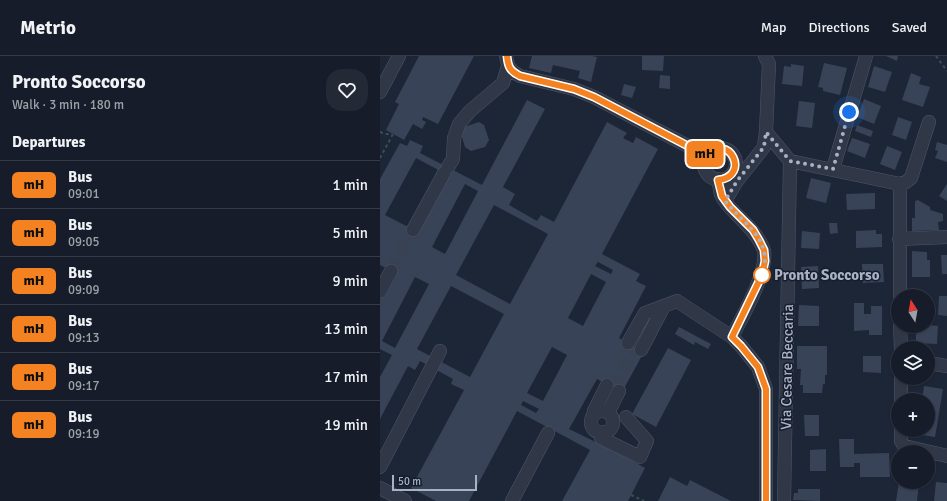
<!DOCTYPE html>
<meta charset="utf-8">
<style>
:root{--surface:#161c29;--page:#232935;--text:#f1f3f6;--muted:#9ea1a8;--line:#353a46}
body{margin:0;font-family:Signika,sans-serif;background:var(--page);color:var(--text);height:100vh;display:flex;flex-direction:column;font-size:15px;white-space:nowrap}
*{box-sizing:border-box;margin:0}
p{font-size:13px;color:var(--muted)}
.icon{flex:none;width:22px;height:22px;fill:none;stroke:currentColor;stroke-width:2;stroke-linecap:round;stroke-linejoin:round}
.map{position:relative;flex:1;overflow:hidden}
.details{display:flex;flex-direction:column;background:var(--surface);width:380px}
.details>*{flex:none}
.badge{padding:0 8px;border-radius:6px;font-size:14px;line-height:26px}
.needle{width:26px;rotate:349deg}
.tools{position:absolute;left:511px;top:233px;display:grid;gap:8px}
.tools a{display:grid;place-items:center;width:44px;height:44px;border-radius:50%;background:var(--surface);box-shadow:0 1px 3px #0004,0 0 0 1px var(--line);font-size:20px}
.scale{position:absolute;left:12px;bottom:10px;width:85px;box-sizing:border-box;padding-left:4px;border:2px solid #a9b2c5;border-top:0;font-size:11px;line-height:14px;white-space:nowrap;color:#a9b2c5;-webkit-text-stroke:3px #161d2c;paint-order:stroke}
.you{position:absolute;width:20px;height:20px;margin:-10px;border:3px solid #fff;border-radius:50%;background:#1a73e8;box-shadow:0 0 0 6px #1a73e833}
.map>.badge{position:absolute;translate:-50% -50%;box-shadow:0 0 0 2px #fff}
h2{padding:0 12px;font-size:15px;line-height:36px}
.round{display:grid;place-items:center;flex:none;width:42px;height:42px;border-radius:16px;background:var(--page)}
.head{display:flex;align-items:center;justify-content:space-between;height:68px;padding:0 12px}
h1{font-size:19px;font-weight:700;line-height:30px}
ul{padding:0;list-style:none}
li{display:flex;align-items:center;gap:12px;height:48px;padding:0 12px;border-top:1px solid var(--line)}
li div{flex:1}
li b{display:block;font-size:15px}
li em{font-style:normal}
li .badge{min-width:44px;font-weight:700;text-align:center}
header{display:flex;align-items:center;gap:24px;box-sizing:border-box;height:56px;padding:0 20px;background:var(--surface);border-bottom:1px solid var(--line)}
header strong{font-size:19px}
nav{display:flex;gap:22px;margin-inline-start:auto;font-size:14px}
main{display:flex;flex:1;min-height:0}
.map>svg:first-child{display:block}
.building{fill:#384358;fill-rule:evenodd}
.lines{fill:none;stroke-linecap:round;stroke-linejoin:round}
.minor-tunnel{stroke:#394253;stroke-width:13;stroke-dasharray:13 6;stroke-linecap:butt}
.minor-casing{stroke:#4d5566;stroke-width:14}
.path{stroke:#394f53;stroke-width:2;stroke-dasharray:3 3;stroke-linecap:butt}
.minor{stroke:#303848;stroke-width:13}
.line-casing{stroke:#fff;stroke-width:9}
.line{stroke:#f58220;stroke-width:6}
.walk{stroke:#a9b2c5;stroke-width:4;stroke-dasharray:0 7.2}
.stop-dot{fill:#fff;stroke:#f58220;stroke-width:2}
.labels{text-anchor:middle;stroke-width:3;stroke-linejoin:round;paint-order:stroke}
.stop-label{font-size:15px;font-weight:bold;fill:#a9b2c5;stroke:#161d2c;text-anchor:start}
.street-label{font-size:15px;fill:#a9b2c5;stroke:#161d2c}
</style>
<header>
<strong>Metrio</strong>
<nav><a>Map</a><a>Directions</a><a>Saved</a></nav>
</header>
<main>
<section class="details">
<div class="head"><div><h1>Pronto Soccorso</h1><p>Walk · 3 min · 180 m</p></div><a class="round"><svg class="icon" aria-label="heart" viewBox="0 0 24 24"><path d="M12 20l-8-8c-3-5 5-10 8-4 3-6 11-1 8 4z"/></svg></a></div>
<h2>Departures</h2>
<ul>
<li><span class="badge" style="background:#f58220;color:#111">mH</span><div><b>Bus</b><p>09:01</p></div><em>1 min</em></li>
<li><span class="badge" style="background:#f58220;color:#111">mH</span><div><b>Bus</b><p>09:05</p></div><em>5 min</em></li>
<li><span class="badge" style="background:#f58220;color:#111">mH</span><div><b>Bus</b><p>09:09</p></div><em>9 min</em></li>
<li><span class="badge" style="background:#f58220;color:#111">mH</span><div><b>Bus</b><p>09:13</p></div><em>13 min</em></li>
<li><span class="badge" style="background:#f58220;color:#111">mH</span><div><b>Bus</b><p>09:17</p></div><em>17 min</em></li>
<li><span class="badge" style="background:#f58220;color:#111">mH</span><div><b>Bus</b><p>09:19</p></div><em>19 min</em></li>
</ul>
</section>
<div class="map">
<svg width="567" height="445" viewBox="0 0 567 445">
<rect width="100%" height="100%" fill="#1d2637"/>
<path class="building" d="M39 0H94L58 68 43 61 42 64 46 66 42 73 33 68 24 84 6 74 19 48 15 46Z
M152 0H212L217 1 211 26 198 22 200 15 173 9 171 17 149 12Z
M262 0H284L283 15 262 14Z
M506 0H518L517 5Z
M444 7 467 12 460 39 443 35V32L438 31Z
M411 8 424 10 422 30 402 28 404 10 411 11Z
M494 10 512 16 505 36 488 31Z
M531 17 541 21 539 28 550 31 543 51 522 44Z
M280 19 290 20V33L279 32Z
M244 28 256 31 252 42 241 39Z
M484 43 501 50 494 68 477 61Z
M147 44 165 53 123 131 135 138 129 149 157 165 161 159 174 166 227 66 247 77 243 82 253 87 256 81 278 93 222 198 260 218 256 225 266 230 239 282 264 296 242 336 217 323 189 373 230 393 255 396 251 404 265 412 248 445H182L210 394 137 355 89 445H56L31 432 84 334 71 328 73 323 40 305 35 314 28 310 0 363V321L12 299 0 293V243L14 216 0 209V123L20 87 27 90 30 84 43 90 40 97 102 129ZM36 102 66 118 36 175 5 159ZM85 128 98 135 65 198 52 191ZM114 149 168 178 130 248 76 219ZM218 206 233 214 231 218 215 210ZM211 218 226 226 203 270 188 262ZM35 221 49 228 15 292 2 285ZM71 230 124 258 90 321 37 293ZM172 291 187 299 163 345 147 337ZM143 345 159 353 156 357 141 349Z
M419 45 435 47 432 72 416 70Z
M518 61 532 66 526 84 512 79Z
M99 66 104 69 109 84 105 91 91 95 85 91 81 78 84 71Z
M477 69 493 75 491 81 475 75Z
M472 82 490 88 485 102 467 95Z
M557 86 567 89V106L555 102 558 95 555 94Z
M507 90 522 96 515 114 500 108Z
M431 122 451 127 446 147 426 142Z
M567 128V145L559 140Z
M495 137V153L467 154 466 138Z
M538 144 550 151V154L563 158V165L558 166 559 174 532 175V162H535V145Z
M449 167H457L458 177 450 178Z
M496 174V178H502V191L476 192V175Z
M422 175 440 177 439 193 421 192Z
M532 195 547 196V204H550V221H532Z
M561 199H567V218H562Z
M482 208H503L504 226 483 227Z
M438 210 439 232 422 233 421 211Z
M559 240H567V260L558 259Z
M474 247H484V258H491V250H502V279H489V274L474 275Z
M419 249 439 250V270H418Z
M548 269 558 270 557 288 536 287V270Z
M299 271 331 288 328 293 315 286 314 289 295 278Z
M417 290H447V319H445V328H443L442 337H423V329H420L421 313H417Z
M288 292 311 304 276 371 252 358Z
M483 300H501V317L483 316Z
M544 330 563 333 555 381 536 378 537 374H548V344H542Z
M424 359H439V380H425Z
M459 383H474V398L509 397 510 421H480V407H474V411H460Z
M446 393V415H430V394Z
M290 421 307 430 310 424 351 445H278Z
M519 426H539L537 445H516Z
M556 426 567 427V445H554Z
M418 433H440V445L413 444 414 437H418Z"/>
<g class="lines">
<path class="minor-tunnel" d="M11 215 33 174
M233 332 255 291"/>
<defs>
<path id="minor" d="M126 0C128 11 130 15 140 20L194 33 214 41 327 100
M385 0 389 8 386 76 410 105 520 128V240
M0 36 19 0
M324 108a16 16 0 1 1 32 0a16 16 0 1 1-32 0Z
M68 111 73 103 74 82 79 68 90 55 123 27 128 10
M453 113 486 0
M338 123C339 128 340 134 341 139 345 149 358 159 365 167 373 175 381 184 384 195 388 216 362 261 352 281
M520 128 526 126 531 122 549 66
M345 145 357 125 384 91 386 76
M33 174 64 117
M519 183 567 181
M0 235 11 215
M520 270 521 292
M248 287 265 257 297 245 352 281 361 290 378 311 386 333V445
M261 294 284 250
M548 307 567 310
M521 322V344
M211 366a11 11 0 1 1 22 0a11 11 0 1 1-22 0Z
M228 357 239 335
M213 360 214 355 227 329
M521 374V385L524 390 567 400
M224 376 221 382 260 401 267 385 246 361
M0 411 60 295
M0 432 25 445
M132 445 168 377
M404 445 410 105"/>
</defs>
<use href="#minor" class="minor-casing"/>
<path class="path" d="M556 0 567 15
M0 76 6 78H12
M0 102 13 78
M251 439 264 445"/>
<use href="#minor" class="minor"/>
</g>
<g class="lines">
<defs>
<path id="line" d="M127 0C128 11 130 15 140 20L194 33 214 41 327 100C348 75 372 120 338 124L342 140 350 151 373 174 379 184 384 194 385 205 382 219 352 281 361 290 378 311 386 333V445"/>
</defs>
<use href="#line" class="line-casing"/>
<use href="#line" class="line"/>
<path class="walk" d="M382 219C382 214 385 209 385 204 385 178 359 163 345 145L357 125 384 91 386 76 410 105 453 113 469 56"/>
</g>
<circle class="stop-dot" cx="382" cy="219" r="8"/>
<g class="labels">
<g class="stop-label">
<text x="394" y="224">Pronto Soccorso</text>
</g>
<g class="street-label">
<text transform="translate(407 311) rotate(-89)" y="5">Via Cesare Beccaria</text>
</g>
</g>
</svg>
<div class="tools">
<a><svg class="needle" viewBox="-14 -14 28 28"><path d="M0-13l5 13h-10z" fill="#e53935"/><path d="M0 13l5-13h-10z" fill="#9ea1a8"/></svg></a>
<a><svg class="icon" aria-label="layers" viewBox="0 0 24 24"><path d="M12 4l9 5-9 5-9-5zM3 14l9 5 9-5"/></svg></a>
<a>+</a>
<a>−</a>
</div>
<div class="scale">50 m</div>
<div class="you" style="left:469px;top:56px"></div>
<b class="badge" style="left:325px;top:98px;background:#f58220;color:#111">mH</b>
</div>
</main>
